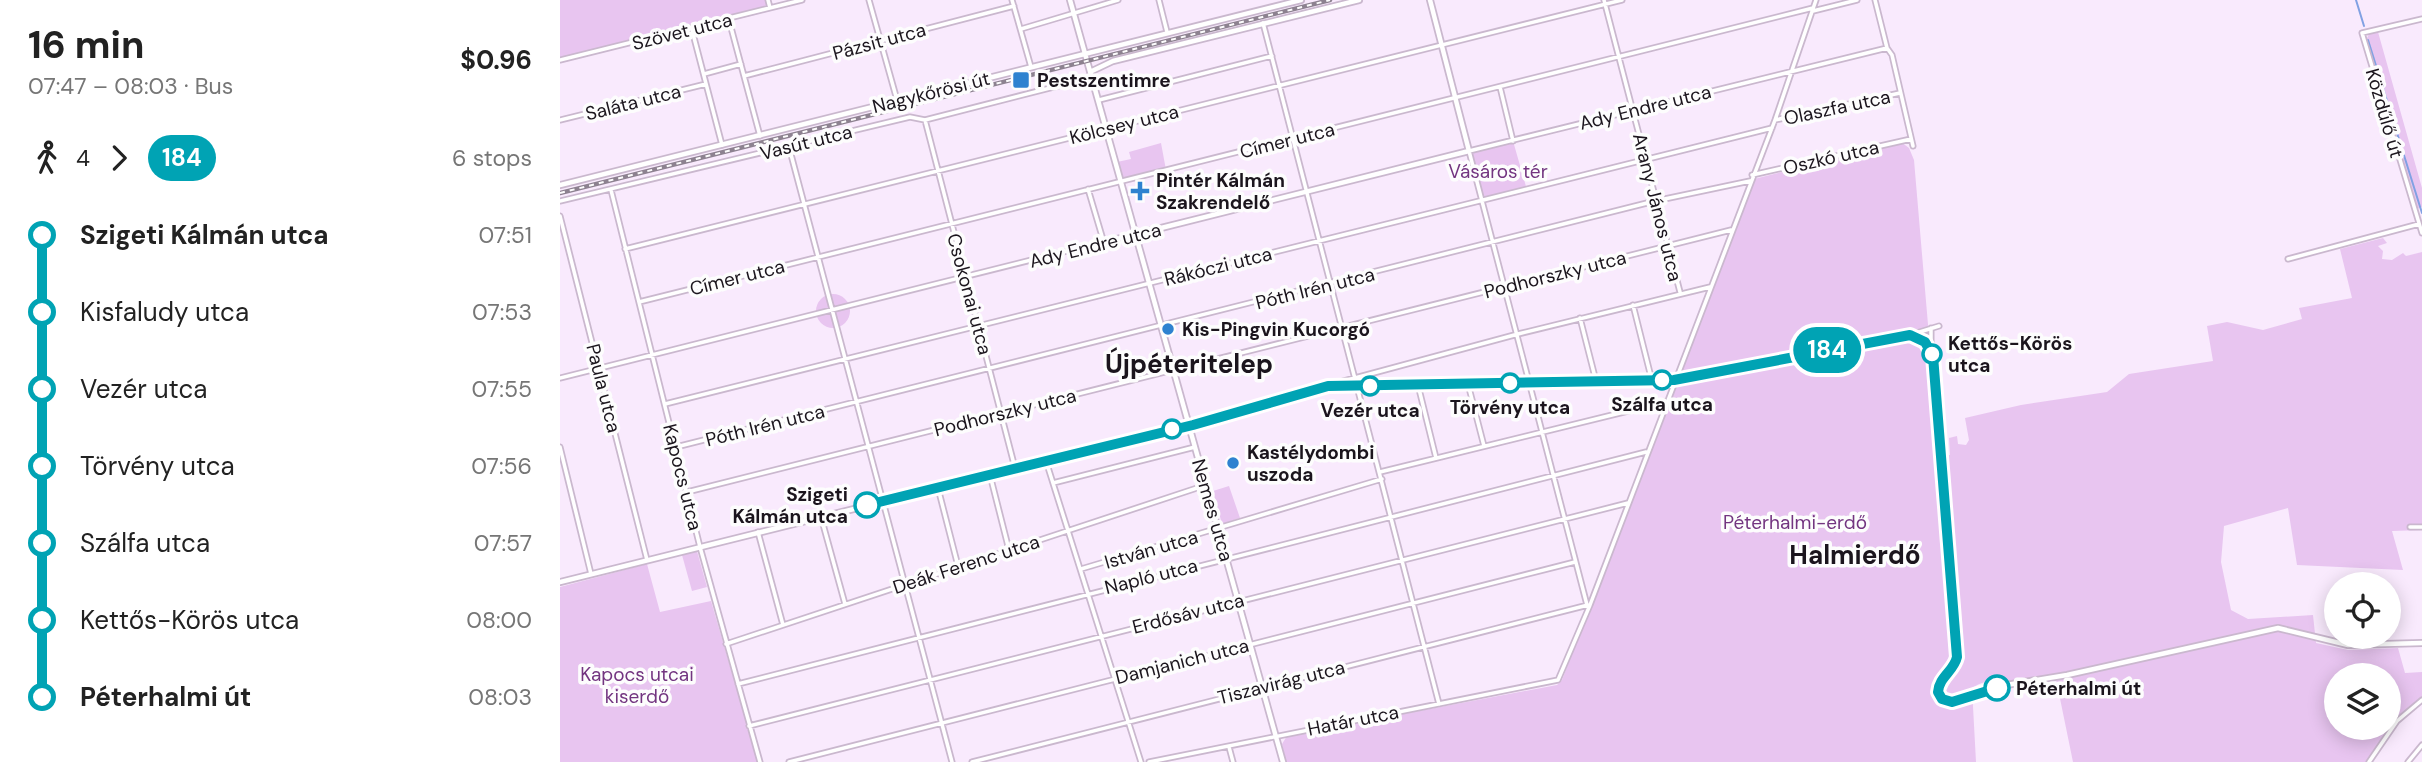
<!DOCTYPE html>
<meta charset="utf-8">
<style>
:root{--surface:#fff;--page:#f2f2f2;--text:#222;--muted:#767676}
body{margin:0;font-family:"DM Sans",sans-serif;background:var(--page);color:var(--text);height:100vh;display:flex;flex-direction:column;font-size:26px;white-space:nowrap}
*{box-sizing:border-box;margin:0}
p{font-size:23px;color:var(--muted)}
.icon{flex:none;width:38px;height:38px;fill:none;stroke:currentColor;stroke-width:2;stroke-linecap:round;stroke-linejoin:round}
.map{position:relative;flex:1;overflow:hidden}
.panel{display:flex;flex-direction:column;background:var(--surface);width:560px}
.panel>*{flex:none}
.badge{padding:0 14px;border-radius:23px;font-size:24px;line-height:46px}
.tools{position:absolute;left:1764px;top:572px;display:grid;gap:14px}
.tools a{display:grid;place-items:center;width:77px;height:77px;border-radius:50%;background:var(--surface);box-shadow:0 4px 18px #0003;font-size:35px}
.map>.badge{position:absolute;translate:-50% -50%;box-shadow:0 0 0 4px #fff}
.legs{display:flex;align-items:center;gap:10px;height:77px;padding:0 28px;font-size:23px}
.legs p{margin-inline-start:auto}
.head{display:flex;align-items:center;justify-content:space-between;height:119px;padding:0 28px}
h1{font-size:38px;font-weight:700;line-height:52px}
ul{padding:0 28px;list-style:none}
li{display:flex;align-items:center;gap:24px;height:77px;font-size:26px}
li i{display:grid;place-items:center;width:10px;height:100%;margin:0 9px;background:currentColor}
li i::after{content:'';width:18px;height:18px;margin:-9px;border:5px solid;border-radius:50%;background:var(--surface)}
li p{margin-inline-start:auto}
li:first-child i{background:linear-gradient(#0000 50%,currentColor 0)}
li:last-child i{background:linear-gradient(currentColor 50%,#0000 0)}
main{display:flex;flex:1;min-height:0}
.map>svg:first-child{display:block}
.green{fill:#e8c5f0;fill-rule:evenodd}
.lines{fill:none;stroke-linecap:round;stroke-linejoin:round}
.stream{stroke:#81a1e3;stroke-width:2}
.street-casing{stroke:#cab8ce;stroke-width:7}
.secondary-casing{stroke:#cab8ce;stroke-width:8}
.street{stroke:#fff;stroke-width:3.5}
.secondary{stroke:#fff;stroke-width:4.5}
.rail-casing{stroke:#8d8290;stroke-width:4.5}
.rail{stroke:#fdfdfd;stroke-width:2;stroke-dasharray:5;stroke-linecap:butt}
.line-1-casing{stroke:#fff;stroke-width:16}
.line-1{stroke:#00a3b4;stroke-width:10}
.poi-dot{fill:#2e82d0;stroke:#fdfdfd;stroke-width:2.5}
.stop-1-dot{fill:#fff;stroke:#00a3b4;stroke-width:3.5}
.labels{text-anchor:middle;stroke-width:7;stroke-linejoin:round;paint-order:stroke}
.street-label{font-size:19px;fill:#1b151d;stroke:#fdfdfd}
.poi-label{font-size:19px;font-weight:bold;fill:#1b151d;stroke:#fdfdfd;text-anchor:start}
.park-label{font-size:19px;fill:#733580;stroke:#fdfdfd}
.stop-label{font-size:19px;font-weight:bold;fill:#1b151d;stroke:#fdfdfd}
.district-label{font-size:26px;font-weight:bold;fill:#1b151d;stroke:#fdfdfd}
</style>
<main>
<section class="panel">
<div class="head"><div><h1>16 min</h1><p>07:47 – 08:03 · Bus</p></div><b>$0.96</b></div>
<div class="legs"><svg class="icon" aria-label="walk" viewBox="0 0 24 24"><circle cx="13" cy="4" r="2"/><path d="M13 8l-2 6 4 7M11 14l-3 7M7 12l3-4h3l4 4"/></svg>4<svg class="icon" aria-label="forward" viewBox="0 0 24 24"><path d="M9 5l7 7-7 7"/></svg><b class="badge" style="background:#00a3b4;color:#fff">184</b><p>6 stops</p></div>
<ul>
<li><i style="color:#00a3b4"></i><b>Szigeti Kálmán utca</b><p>07:51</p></li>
<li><i style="color:#00a3b4"></i><span>Kisfaludy utca</span><p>07:53</p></li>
<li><i style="color:#00a3b4"></i><span>Vezér utca</span><p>07:55</p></li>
<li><i style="color:#00a3b4"></i><span>Törvény utca</span><p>07:56</p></li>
<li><i style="color:#00a3b4"></i><span>Szálfa utca</span><p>07:57</p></li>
<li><i style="color:#00a3b4"></i><span>Kettős-Körös utca</span><p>08:00</p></li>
<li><i style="color:#00a3b4"></i><b>Péterhalmi út</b><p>08:03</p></li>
</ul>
</section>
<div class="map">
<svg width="1862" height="762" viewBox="0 0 1862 762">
<rect width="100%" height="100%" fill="#f9eafd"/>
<path class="green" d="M0 0H207L210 11 0 63Z
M1818 32 1862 188V207L1857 209 1806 40 1809 34Z
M953 141 967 190 923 200 909 151Z
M1341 142 1349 148 1354 160 1379 454 1390 455 1389 438 1397 436 1398 444 1406 445 1409 440 1405 418 1461 405 1547 392 1569 374 1653 361 1647 326 1667 322 1703 330 1742 319 1739 308 1792 298 1780 249 1823 238 1827 243 1818 246 1823 251 1822 259 1832 260 1843 253 1846 256 1862 252V530L1832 531 1843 570 1737 565 1728 508 1664 526 1661 562 1671 610 1688 619 1753 615 1756 643 1788 650 1838 648 1845 673 1862 672V703L1839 723 1812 762H1513L1496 679 1456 688 1454 683C1438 679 1426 679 1412 688L1416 762H726L722 744 727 736 997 685 1002 680 1194 179ZM1776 676H1829V728H1776Z
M601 143 606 170 563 181 557 162 571 159 569 152Z
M256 311a17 17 0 1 1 34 0a17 17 0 1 1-34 0Z
M669 486 680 518 662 524 653 491Z
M137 551 147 587 132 591 122 555Z
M87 564 100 612 151 601 198 762H0V587Z"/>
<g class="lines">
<path class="stream" d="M1796 0 1804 26
M1808 40 1862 213"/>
<defs>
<path id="street" d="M208 0 210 8
M309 0 337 100
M452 0 471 67
M599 0 607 32
M1044 0 1120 292
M1315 0 1327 48 1332 55 1353 146
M1253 11 1297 0
M1862 19 1802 33 1862 233
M169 20 200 136
M703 23 879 704
M461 29 558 0
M132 30 162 145
M0 60 242 0
M144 74 181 64
M184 76 454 6
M940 87 953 141
M539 100 712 56
M0 120 146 84
M365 120 455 468
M1215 120 1340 93
M229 147 392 762
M1192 175 1351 139
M528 189 544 243
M51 190 140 547 200 762
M0 201 350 117 365 120 533 77
M0 216 87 560
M65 249 1062 0
M1728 259 1859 224
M79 302 1253 8
M1073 305 1092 381
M1020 318 1036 381
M1371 328V351
M1350 335 1379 326
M0 378 575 234
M908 384 924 446
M769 385 958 334 1150 287
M858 385 876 458
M105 404 1212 128
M0 447 31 574
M116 447 1095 201 1190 181
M486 461 581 762
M820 472 1105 402
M430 475 449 550
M493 483 635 447
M378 488 398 566
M127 492 1171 230
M261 517 285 604
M1850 527H1862
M198 532 223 625
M521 569 822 479
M1027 605 909 151 1327 48
M166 644 646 485
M178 684 1086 452
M189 726 1068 503
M669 747 673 762
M229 762 1015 562
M412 762 1028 605
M589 762 998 680 1030 605 1215 120 1256 0
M1809 762 1837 721 1862 700
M1848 762 1862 745"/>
<path id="secondary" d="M510 0 723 762
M532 71 553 61 799 0
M0 185 741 0
M577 234 909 151 870 0
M0 582 636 424 768 386 1114 380 1350 335 1365 342 1373 356 1397 652C1396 670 1370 682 1383 699L1392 702 1446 685 1507 675 1718 628 1788 645 1862 643"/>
</defs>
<use href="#street" class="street-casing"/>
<use href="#secondary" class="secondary-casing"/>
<use href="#street" class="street"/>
<use href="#secondary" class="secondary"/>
<defs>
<path id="rail" d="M0 193 770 0"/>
</defs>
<use href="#rail" class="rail-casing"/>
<use href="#rail" class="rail"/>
</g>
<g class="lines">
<defs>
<path id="line-1" d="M307 505 633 425 768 386 1114 380 1350 335 1365 342 1373 356 1397 657C1394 671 1379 677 1378 692L1382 699 1392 702 1437 688"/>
</defs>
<use href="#line-1" class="line-1-casing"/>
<use href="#line-1" class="line-1"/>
</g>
<g class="poi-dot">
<rect x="452" y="71" width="18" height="18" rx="3.5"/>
<path d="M576.5 180.5h7v7h7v7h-7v7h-7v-7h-7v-7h7z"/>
<circle cx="608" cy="329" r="7"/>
<circle cx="673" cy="463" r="7"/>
</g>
<g class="stop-1-dot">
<circle cx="1372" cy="354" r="9"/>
<circle cx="1102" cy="380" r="9"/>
<circle cx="950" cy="383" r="9"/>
<circle cx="810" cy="386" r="9"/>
<circle cx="612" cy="429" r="9"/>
<circle cx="307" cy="505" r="12"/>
<circle cx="1437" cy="688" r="12"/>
</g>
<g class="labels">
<g class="street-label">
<text transform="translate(122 31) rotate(-14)" y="7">Szövet utca</text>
<text transform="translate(319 41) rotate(-15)" y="7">Pázsit utca</text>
<text transform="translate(371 92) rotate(-14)" y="7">Nagykőrösi út</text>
<text transform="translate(73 102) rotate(-14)" y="7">Saláta utca</text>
<text transform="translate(1085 107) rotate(-14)" y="7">Ady Endre utca</text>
<text transform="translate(1277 107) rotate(-12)" y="7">Olaszfa utca</text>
<text transform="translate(1825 113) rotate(74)" y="7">Közdűlő út</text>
<text transform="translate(564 124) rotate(-14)" y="7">Kölcsey utca</text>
<text transform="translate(727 140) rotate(-14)" y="7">Címer utca</text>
<text transform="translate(246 142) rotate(-14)" y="7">Vasút utca</text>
<text transform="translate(1271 157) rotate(-13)" y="7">Oszkó utca</text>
<text transform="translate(1098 207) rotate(76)" y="7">Arany János utca</text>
<text transform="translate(535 245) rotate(-14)" y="7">Ady Endre utca</text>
<text transform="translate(658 266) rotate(-14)" y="7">Rákóczi utca</text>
<text transform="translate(995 274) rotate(-14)" y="7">Podhorszky utca</text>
<text transform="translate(177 277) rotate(-14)" y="7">Címer utca</text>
<text transform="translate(755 288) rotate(-14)" y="7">Póth Irén utca</text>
<text transform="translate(410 294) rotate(75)" y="7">Csokonai utca</text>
<text transform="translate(44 388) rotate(76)" y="7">Paula utca</text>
<text transform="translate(445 412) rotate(-14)" y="7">Podhorszky utca</text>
<text transform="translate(205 425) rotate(-14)" y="7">Póth Irén utca</text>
<text transform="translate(123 477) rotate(76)" y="7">Kapocs utca</text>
<text transform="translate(653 510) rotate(74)" y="7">Nemes utca</text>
<text transform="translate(591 549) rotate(-16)" y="7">István utca</text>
<text transform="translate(406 564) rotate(-18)" y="7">Deák Ferenc utca</text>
<text transform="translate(591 576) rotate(-14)" y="7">Napló utca</text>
<text transform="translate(628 613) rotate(-14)" y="7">Erdősáv utca</text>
<text transform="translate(622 661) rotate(-14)" y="7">Damjanich utca</text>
<text transform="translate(721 682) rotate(-14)" y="7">Tiszavirág utca</text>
<text transform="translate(793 720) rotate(-11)" y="7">Határ utca</text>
</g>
<g class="poi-label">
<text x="477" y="87">Pestszentimre</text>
<text x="596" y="187">Pintér Kálmán<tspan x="596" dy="22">Szakrendelő</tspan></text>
<text x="622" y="336">Kis-Pingvin Kucorgó</text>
<text x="687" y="459">Kastélydombi<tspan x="687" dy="22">uszoda</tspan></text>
</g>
<g class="park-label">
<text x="938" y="178">Vásáros tér</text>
<text x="1235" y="529">Péterhalmi-erdő</text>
<text x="77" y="681">Kapocs utcai<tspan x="77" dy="22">kiserdő</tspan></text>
</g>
<g class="stop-label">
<text x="1388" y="350" text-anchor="start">Kettős-Körös<tspan x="1388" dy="22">utca</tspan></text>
<text x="1102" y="411">Szálfa utca</text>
<text x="950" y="414">Törvény utca</text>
<text x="810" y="417">Vezér utca</text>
<text x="288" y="501" text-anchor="end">Szigeti<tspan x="288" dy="22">Kálmán utca</tspan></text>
<text x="1456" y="695" text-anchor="start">Péterhalmi út</text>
</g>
<g class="district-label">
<text x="629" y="373">Újpéteritelep</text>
<text x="1295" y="564">Halmierdő</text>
</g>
</g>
</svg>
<div class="tools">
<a><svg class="icon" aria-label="locate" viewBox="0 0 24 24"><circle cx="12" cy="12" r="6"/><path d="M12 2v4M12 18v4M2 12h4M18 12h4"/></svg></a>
<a><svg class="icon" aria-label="layers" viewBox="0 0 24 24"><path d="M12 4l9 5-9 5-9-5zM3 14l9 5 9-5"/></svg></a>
</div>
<b class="badge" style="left:1267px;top:350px;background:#00a3b4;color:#fff">184</b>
</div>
</main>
